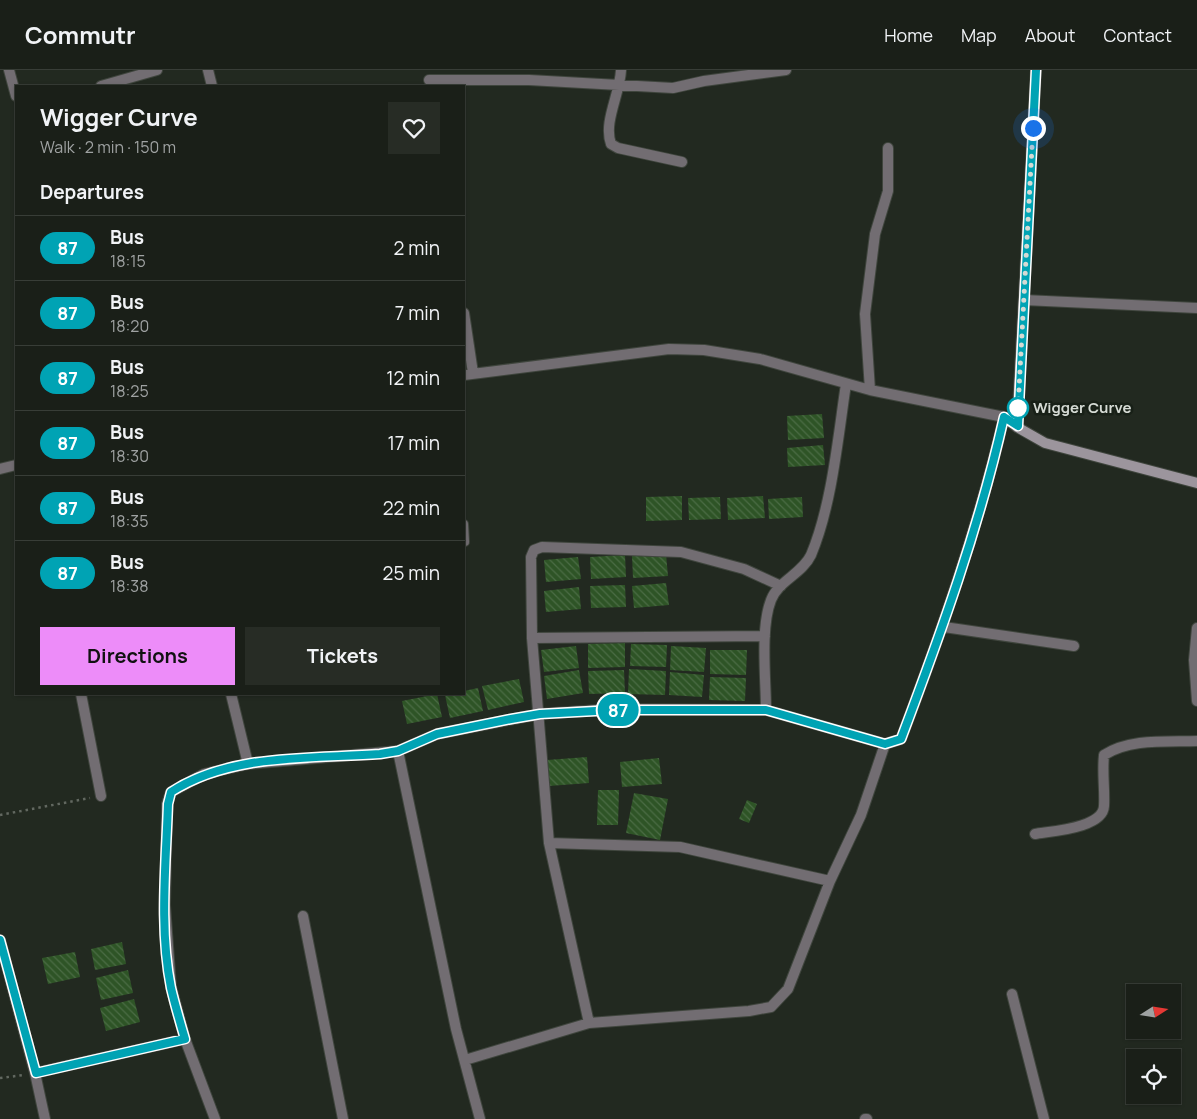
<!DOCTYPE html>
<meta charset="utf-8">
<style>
:root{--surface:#1a1f18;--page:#272c25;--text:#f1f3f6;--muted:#9fa2a2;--line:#383d37;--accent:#ed8cf9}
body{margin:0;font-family:Manrope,sans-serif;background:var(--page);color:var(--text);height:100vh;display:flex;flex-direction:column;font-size:19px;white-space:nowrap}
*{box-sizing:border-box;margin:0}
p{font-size:16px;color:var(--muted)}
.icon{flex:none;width:28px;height:28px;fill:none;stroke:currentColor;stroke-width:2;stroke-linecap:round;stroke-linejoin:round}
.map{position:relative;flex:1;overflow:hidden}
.panel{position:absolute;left:15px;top:15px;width:450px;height:610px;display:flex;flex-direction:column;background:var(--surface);border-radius:0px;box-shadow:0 1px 4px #0004,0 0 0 1px var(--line)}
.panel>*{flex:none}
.badge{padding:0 10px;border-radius:16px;font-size:18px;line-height:32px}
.needle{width:32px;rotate:78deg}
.tools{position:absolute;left:1126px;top:914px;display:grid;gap:10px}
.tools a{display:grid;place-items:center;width:55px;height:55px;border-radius:0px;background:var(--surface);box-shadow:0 1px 4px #0004,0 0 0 1px var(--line);font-size:25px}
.you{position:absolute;width:25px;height:25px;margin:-12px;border:4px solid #fff;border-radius:50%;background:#1a73e8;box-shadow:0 0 0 8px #1a73e833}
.map>.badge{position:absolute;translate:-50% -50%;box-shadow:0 0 0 2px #fff}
h2{padding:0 25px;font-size:19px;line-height:45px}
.round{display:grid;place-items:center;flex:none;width:52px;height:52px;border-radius:0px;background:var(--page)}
.overview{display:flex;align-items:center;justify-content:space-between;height:85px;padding:0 25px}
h1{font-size:24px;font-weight:700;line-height:38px}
.primary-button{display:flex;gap:10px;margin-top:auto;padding:10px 25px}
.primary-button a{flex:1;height:58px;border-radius:0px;background:var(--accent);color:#111;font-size:20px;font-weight:700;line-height:58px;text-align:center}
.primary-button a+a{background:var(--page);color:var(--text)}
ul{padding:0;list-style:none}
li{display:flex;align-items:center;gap:15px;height:65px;padding:0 25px;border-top:1px solid var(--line)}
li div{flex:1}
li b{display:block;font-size:19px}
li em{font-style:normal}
li .badge{min-width:55px;font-weight:700;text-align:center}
header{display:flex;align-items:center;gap:30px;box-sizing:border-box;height:70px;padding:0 25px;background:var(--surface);border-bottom:1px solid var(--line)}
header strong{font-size:24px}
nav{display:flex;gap:28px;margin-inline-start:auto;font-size:18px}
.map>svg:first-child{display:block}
.building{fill:url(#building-back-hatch)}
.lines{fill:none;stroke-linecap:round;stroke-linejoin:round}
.lane-casing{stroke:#3f453d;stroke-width:10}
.street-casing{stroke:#3f453d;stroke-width:12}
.secondary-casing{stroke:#3f453d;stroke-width:12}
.path{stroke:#626860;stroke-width:2.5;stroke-dasharray:2.5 4;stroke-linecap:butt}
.lane{stroke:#726d72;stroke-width:8}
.street{stroke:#726d72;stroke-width:10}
.secondary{stroke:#9c959d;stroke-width:10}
.line-casing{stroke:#fff;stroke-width:11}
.line{stroke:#00a3b4;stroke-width:8}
.walk{stroke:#d5dad4;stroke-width:5;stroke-dasharray:0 9}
.stop-dot{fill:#fff;stroke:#00a3b4;stroke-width:2.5}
.labels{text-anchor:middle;stroke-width:5;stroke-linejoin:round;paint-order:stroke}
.stop-label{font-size:15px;font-weight:bold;fill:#d5dad4;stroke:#182017;text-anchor:start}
</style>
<header>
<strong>Commutr</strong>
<nav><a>Home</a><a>Map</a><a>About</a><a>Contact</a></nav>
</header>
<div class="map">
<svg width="1197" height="1049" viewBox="0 0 1197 1049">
<defs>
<pattern id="building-back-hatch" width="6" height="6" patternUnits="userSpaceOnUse" patternTransform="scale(1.25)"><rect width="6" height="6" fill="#2e5426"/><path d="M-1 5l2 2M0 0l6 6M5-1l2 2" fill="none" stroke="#4b6c45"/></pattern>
</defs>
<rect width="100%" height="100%" fill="#222920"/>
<path class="building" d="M822 344 824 368 788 370 787 346Z
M823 375 825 395 788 397 787 378Z
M682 426V450L646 451V427Z
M763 426 765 448 728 450 727 428Z
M720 427 721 449 689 450 688 428Z
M802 427 803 447 769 449 768 429Z
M666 484 668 506 633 508 632 486Z
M625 485 626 507 591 509 590 487Z
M578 487 581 509 546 512 544 490Z
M666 513 669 535 634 538 632 516Z
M625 515 626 537 591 538 590 516Z
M579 517 581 539 546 542 544 521Z
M625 573V597L588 598V574Z
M631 574 667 575 666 597 630 596Z
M576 576 579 598 544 602 541 580Z
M671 576 706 578 704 602 670 600Z
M710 580H747L746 605 710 604Z
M629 599 666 601 665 625 628 624Z
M579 600 583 623 547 629 544 606Z
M624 600 625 623 589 624 588 601Z
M670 602 704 605 702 627 669 625Z
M710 607 746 608 745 631 709 630Z
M519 609 524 632 488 640 482 616Z
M478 618 483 641 450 648 445 625 464 624V621Z
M437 624 442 647 407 654 402 631Z
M587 687 589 713 549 716 547 690Z
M659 688 662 714 622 717 620 692Z
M598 720H619L618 755H597Z
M634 723 668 729 660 770 626 763Z
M747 730 757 734 749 753 739 749Z
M122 872 126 894 95 900 91 879Z
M75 882 80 907 48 914 42 888Z
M128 900 133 923 101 930 96 908Z
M134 929 140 952 106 961 100 938Z"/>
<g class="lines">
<defs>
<path id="lane" d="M464 454 465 472"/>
<path id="street" d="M9 0 16 26
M208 0 212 16
M621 0C620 24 603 52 611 74L618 78 682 92
M429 10H529L673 18 704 11 786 0
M101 16 157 0
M1024 230 1197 238
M464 243 473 303
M464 305 669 279 704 280 760 289 870 320 1004 347 1017 357
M870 320 865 244 875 164 888 121V78
M0 399 16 395
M944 557 1074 576
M1197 558 1194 590 1197 631
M532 568 765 566
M81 624 101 726
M231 624 248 694
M766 640C766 610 760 558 771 530 778 511 802 504 811 485 832 435 838 367 846 314
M398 681 456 959 480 1049
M1035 764C1052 761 1103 758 1104 736 1105 719 1102 703 1104 685 1130 668 1167 672 1197 671
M549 773 680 777 830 811
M303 846 343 1049
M0 870 35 1003 45 1049
M1012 924 1044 1049
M589 953 549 773 532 568 531 487 534 480 542 477 681 482 744 499 781 516
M465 990 589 953 749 941 771 937 788 919 830 811 861 745 885 674
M35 1003 185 969
M215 1049 185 969 171 917 165 835 167 734 171 722 204 704 248 694 398 681 437 664 539 644 614 639 766 640 885 674 901 669C941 563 978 458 1004 347
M865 1049H867"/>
<path id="secondary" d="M1036 0 1017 357 1045 373 1197 413"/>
</defs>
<use href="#lane" class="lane-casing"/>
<use href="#street" class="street-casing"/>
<use href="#secondary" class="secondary-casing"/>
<path class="path" d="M0 745 90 728
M0 1008 24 1005"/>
<use href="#lane" class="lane"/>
<use href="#street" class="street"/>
<use href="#secondary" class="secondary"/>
</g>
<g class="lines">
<defs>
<path id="line" d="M0 870 36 1003 185 969C180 952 175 935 171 918 159 858 166 794 168 734L171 722C231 683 311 689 380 684L398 681 437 664 511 649 540 644 614 640H766L885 674 901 669C941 563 979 458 1004 347L1018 356 1036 0"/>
</defs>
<use href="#line" class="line-casing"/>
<use href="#line" class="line"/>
<path class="walk" d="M1018 338 1033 58"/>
</g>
<circle class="stop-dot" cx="1018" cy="338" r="10"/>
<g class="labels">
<g class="stop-label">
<text x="1033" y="343">Wigger Curve</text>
</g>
</g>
</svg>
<div class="tools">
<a><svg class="needle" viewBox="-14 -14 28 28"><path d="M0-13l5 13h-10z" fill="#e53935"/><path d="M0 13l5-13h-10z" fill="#9fa2a2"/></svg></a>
<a><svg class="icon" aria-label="locate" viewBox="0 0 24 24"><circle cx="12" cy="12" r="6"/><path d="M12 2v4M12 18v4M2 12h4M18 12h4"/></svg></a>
</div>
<div class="you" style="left:1033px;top:58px"></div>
<b class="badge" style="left:618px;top:640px;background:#00a3b4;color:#fff">87</b>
<section class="panel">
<div class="overview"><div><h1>Wigger Curve</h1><p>Walk · 2 min · 150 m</p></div><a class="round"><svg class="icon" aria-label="heart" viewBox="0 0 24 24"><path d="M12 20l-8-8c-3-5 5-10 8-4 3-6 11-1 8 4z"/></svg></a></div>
<h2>Departures</h2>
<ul>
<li><span class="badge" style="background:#00a3b4;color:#fff">87</span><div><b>Bus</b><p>18:15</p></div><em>2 min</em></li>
<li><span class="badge" style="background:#00a3b4;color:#fff">87</span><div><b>Bus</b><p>18:20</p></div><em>7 min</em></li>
<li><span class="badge" style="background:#00a3b4;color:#fff">87</span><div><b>Bus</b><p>18:25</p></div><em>12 min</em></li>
<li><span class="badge" style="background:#00a3b4;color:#fff">87</span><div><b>Bus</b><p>18:30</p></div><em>17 min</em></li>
<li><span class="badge" style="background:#00a3b4;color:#fff">87</span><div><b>Bus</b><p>18:35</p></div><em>22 min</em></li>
<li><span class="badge" style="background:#00a3b4;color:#fff">87</span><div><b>Bus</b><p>18:38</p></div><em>25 min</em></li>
</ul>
<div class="primary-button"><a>Directions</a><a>Tickets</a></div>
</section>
</div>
